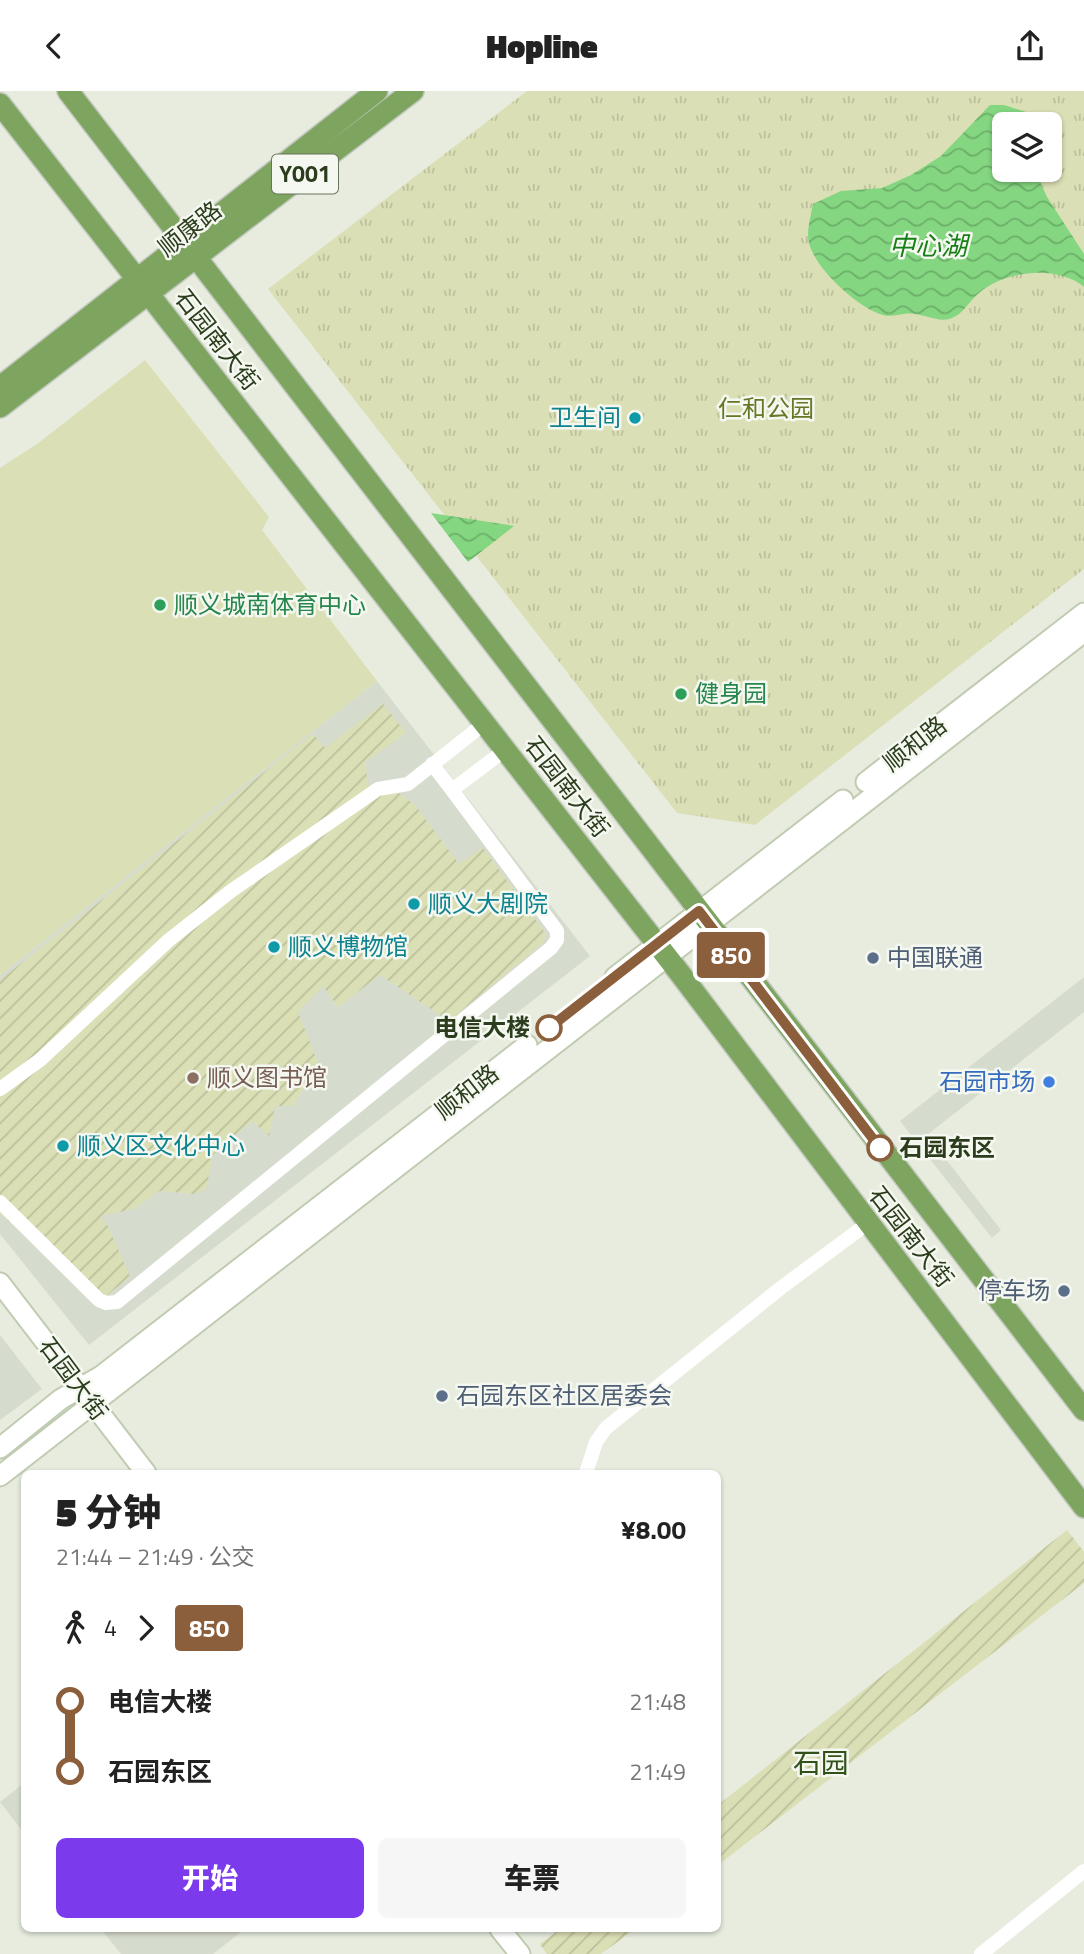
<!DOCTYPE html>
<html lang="zh">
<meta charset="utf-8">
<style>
:root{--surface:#fff;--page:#f6f6f6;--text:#222;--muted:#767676;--accent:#7c3aed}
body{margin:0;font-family:"Titillium Web","Noto Sans SC",sans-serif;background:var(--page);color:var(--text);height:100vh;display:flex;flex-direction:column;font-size:26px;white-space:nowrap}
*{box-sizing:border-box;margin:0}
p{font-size:23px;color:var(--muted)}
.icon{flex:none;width:38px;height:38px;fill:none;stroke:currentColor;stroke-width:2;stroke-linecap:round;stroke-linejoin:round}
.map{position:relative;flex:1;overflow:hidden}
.sheet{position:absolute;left:21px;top:1379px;width:700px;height:462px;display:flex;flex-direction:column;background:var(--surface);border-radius:10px;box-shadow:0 2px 5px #0004}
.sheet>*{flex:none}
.badge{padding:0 14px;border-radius:5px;font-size:24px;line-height:46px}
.controls{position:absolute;left:992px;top:21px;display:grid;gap:14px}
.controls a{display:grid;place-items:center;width:70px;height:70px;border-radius:10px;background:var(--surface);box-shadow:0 2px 5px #0004;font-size:35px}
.map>.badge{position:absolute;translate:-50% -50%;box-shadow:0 0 0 4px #fff}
.legs{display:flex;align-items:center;gap:10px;height:77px;padding:0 35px;font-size:23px}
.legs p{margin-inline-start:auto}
.head{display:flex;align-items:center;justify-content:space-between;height:119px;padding:0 35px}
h1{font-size:38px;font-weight:800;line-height:52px}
.primary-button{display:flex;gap:14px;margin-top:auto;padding:14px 35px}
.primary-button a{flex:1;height:80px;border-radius:10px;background:var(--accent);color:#fff;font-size:28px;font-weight:800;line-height:80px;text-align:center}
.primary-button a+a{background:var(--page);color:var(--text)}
ul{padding:0 35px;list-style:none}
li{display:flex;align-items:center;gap:24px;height:70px;font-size:26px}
li i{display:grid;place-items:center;width:10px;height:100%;margin:0 9px;background:currentColor}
li i::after{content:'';width:18px;height:18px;margin:-9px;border:5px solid;border-radius:50%;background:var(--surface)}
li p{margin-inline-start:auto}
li:first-child i{background:linear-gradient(#0000 50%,currentColor 0)}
li:last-child i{background:linear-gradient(currentColor 50%,#0000 0)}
header{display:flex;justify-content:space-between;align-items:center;height:91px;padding:0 35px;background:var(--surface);font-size:32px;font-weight:800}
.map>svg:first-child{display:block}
.built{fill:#d6dccd}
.park{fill:url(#park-tufts);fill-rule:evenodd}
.garden{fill:url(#garden-furrows)}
.pitch{fill:#dbdfb5}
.water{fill:url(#water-waves)}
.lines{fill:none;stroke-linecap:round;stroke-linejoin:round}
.secondary-casing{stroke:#c0ccb1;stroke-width:23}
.primary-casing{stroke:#c4c9c0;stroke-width:24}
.street{stroke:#fff;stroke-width:14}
.secondary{stroke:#fff;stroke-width:19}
.primary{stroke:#7ea55f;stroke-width:21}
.line-1-casing{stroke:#fff;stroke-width:16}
.line-1{stroke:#8b5e3c;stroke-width:10}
.culture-dot{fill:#0f9aa8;stroke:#f5f8f0;stroke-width:2.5}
.leisure-dot{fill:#2e9e5b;stroke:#f5f8f0;stroke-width:2.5}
.service-dot{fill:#5c6f8a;stroke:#f5f8f0;stroke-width:2.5}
.stop-1-dot{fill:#fff;stroke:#8b5e3c;stroke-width:3.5}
.education-dot{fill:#8d6e63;stroke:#f5f8f0;stroke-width:2.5}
.shop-dot{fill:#3f7fe0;stroke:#f5f8f0;stroke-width:2.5}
.labels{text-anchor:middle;stroke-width:5;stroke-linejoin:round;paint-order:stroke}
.shield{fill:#f5f8f0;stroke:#68755d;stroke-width:2}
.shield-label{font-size:23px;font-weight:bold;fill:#2c3d1e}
.street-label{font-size:24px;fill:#2c3d1e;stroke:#f5f8f0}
.park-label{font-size:24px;fill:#667725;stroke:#f5f8f0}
.culture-label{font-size:24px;fill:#0d838f;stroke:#f5f8f0;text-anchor:start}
.leisure-label{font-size:24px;fill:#27864d;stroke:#f5f8f0;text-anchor:start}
.service-label{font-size:24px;fill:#4e5e75;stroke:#f5f8f0;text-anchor:start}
.stop-label{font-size:24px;font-weight:bold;fill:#2c3d1e;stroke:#f5f8f0;text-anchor:end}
.education-label{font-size:24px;fill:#785e54;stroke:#f5f8f0;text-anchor:start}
.shop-label{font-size:24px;fill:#366cbe;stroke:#f5f8f0;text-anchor:end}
.water-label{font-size:26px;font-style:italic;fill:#157e14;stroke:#f5f8f0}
.quarter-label{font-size:28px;fill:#315119;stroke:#f5f8f0}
</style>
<header><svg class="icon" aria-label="back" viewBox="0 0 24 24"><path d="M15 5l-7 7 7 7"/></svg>Hopline<svg class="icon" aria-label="share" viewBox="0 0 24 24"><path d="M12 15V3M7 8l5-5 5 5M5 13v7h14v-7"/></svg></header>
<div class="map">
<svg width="1084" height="1863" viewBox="0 0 1084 1863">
<defs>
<pattern id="park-tufts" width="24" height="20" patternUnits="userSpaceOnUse" patternTransform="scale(1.75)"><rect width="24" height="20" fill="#dbdfb5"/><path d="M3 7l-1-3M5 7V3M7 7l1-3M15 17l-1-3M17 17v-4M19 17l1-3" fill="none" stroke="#bcc09b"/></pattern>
<pattern id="garden-furrows" width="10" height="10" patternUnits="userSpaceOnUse" patternTransform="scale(1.75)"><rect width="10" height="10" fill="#dbdfb5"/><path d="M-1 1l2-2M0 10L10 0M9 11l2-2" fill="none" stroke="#bcc09b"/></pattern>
<pattern id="water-waves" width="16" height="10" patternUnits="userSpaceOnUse" patternTransform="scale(1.75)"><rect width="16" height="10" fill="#84d681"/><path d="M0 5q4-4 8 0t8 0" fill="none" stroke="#6caf69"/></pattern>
</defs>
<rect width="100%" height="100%" fill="#e7ecdf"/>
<path class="built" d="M377 590 590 865 89 1254 0 1143V884Z
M1084 886V921L927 1044 1001 1139 992 1147 900 1030Z
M0 1244 42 1298 0 1329Z
M24 1692V1742L0 1711Z
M101 1838H245L213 1863H121Z"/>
<path class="park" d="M527 0H1084V478L755 734 677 722 268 198ZM1004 33H1050V79H1004Z"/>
<path class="garden" d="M383 613 406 642 366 670 367 692 382 703 397 701 415 714 459 773 483 757 546 843 543 852 449 930 380 884 338 916 323 895 298 921 318 972 293 1015H275L269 1045 252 1030 213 1064 206 1098 194 1103 159 1100 134 1118 100 1125 108 1135 130 1186 106 1205 0 1123V889L313 643 325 657Z
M1067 1439 1084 1461V1492L718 1774V1714Z
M560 1838H635L601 1863H547L540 1853Z"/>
<path class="pitch" d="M145 269 269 426 262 439 377 590 0 884V377L37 353Z"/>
<path class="water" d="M990 14H1004L1026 21 1021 33H1004V79H1035L1047 106 1084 163V196C1058 174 1005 179 979 202 970 209 963 223 952 227 941 232 925 224 915 223 904 221 892 227 883 224 857 217 808 172 808 145 808 135 811 123 813 113L841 100 882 97 911 84 941 65Z
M431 422 514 435 468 471Z"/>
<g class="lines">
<defs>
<path id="secondary" d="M866 691 1084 522
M615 886 843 709
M0 1192 146 1382
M0 1357 61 1308 101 1285 527 954
M0 1385 1084 541
M500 1838 520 1863"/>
<path id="primary" d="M68 0 1084 1319
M0 13 682 885 1084 1416
M0 296 377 0
M0 316 413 0"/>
</defs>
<use href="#secondary" class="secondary-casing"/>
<use href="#primary" class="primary-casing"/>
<path class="street" d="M432 673 452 699
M0 998 40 969 169 849 231 800 378 698 408 693 485 632
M0 1111 99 1209 106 1212 117 1211 551 857 557 849V840L452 699 505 659
M586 1382 596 1351 606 1337 782 1196 867 1133
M981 1863 1084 1780"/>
<use href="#secondary" class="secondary"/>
<use href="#primary" class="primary"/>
</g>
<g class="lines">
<defs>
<path id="line-1" d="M549 937 699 820 880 1057"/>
</defs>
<use href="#line-1" class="line-1-casing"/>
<use href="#line-1" class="line-1"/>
</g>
<g class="culture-dot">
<circle cx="635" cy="327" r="7"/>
<circle cx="414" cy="813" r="7"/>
<circle cx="274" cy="856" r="7"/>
<circle cx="63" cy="1055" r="7"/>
</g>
<g class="leisure-dot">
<circle cx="160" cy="514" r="7"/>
<circle cx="681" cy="603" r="7"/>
</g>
<g class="service-dot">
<circle cx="873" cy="867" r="7"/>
<circle cx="1064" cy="1200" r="7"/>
<circle cx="442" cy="1305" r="7"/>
</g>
<g class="stop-1-dot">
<circle cx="549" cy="937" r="12"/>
<circle cx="880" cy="1057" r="12"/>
</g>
<circle class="education-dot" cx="193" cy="987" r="7"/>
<circle class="shop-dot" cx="1049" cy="991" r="7"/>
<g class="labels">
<rect class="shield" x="272" y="63.5" width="66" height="39" rx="5"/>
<g class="shield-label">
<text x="305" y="91">Y001</text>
</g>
<g class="street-label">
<text transform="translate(190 138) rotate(-38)" y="8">顺康路</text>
<text transform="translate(217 249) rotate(52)" y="8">石园南大街</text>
<text transform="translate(915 653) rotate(-38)" y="8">顺和路</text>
<text transform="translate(567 696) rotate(52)" y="8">石园南大街</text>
<text transform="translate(467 1001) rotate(-38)" y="8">顺和路</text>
<text transform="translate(911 1146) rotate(52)" y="8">石园南大街</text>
<text transform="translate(73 1288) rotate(53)" y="8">石园大街</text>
</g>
<g class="park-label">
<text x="766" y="326">仁和公园</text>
</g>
<g class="culture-label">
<text x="621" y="335" text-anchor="end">卫生间</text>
<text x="428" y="821">顺义大剧院</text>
<text x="288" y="864">顺义博物馆</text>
<text x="77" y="1063">顺义区文化中心</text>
</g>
<g class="leisure-label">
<text x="174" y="522">顺义城南体育中心</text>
<text x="695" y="611">健身园</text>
</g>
<g class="service-label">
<text x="887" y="875">中国联通</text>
<text x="1050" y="1208" text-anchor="end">停车场</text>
<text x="456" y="1313">石园东区社区居委会</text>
</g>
<g class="stop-label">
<text x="530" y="945">电信大楼</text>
<text x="899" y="1065" text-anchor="start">石园东区</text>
</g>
<g class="education-label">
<text x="207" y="995">顺义图书馆</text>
</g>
<g class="shop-label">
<text x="1035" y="999">石园市场</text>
</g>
<g class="water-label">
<text x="928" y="164">中心湖</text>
</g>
<g class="quarter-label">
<text x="821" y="1682">石园</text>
</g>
</g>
</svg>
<div class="controls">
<a><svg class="icon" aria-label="layers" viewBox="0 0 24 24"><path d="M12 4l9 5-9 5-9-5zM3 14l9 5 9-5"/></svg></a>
</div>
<b class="badge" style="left:731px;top:864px;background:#8b5e3c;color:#fff">850</b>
<section class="sheet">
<div class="head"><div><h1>5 分钟</h1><p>21:44 – 21:49 · 公交</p></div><b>¥8.00</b></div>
<div class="legs"><svg class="icon" aria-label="walk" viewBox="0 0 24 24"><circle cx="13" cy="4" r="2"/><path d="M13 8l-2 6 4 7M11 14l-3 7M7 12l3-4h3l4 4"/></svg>4<svg class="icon" aria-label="forward" viewBox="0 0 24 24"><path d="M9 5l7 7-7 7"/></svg><b class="badge" style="background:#8b5e3c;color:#fff">850</b></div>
<ul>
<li><i style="color:#8b5e3c"></i><b>电信大楼</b><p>21:48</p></li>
<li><i style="color:#8b5e3c"></i><b>石园东区</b><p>21:49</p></li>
</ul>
<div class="primary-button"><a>开始</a><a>车票</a></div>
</section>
</div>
